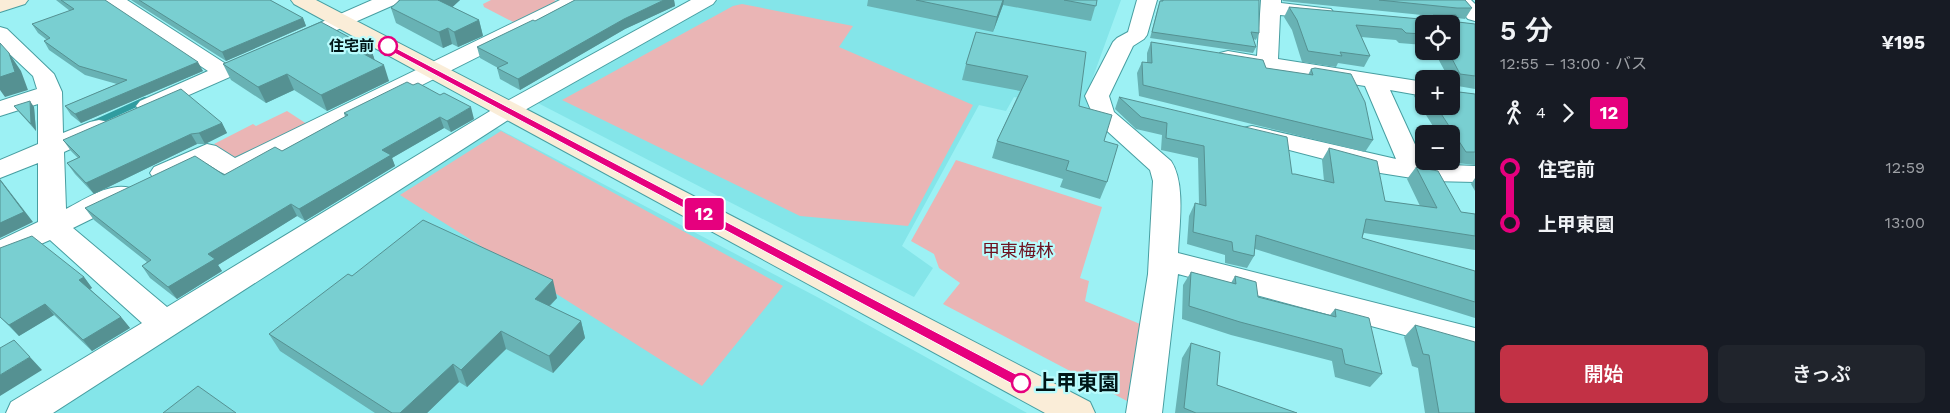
<!DOCTYPE html>
<html lang="ja">
<meta charset="utf-8">
<style>
:root{--surface:#171b24;--page:#20242c;--text:#f1f3f6;--muted:#9ea1a6;--accent:#c23145}
body{margin:0;font-family:"Work Sans","Noto Sans JP",sans-serif;background:var(--page);color:var(--text);height:100vh;display:flex;flex-direction:column;font-size:19px;white-space:nowrap}
*{box-sizing:border-box;margin:0}
p{font-size:16px;color:var(--muted)}
.icon{flex:none;width:28px;height:28px;fill:none;stroke:currentColor;stroke-width:2;stroke-linecap:round;stroke-linejoin:round}
.map{position:relative;flex:1;overflow:hidden}
.details{display:flex;flex-direction:column;background:var(--surface);width:475px}
.details>*{flex:none}
.badge{padding:0 10px;border-radius:4px;font-size:18px;line-height:32px}
.fabs{position:absolute;left:1415px;top:15px;display:grid;gap:10px}
.fabs a{display:grid;place-items:center;width:45px;height:45px;border-radius:8px;background:var(--surface);box-shadow:0 1px 4px #0004;font-size:25px}
.map>.badge{position:absolute;translate:-50% -50%;box-shadow:0 0 0 2px #fff}
.legs{display:flex;align-items:center;gap:8px;height:55px;padding:0 25px;font-size:16px}
.legs p{margin-inline-start:auto}
.headline{display:flex;align-items:center;justify-content:space-between;height:85px;padding:0 25px}
h1{font-size:28px;font-weight:600;line-height:38px}
.cta{display:flex;gap:10px;margin-top:auto;padding:10px 25px}
.cta a{flex:1;height:58px;border-radius:8px;background:var(--accent);color:#fff;font-size:20px;font-weight:600;line-height:58px;text-align:center}
.cta a+a{background:var(--page);color:var(--text)}
ul{padding:0 25px;list-style:none}
li{display:flex;align-items:center;gap:18px;height:55px;font-size:19px}
li i{display:grid;place-items:center;width:8px;height:100%;margin:0 6px;background:currentColor}
li i::after{content:'';width:12px;height:12px;margin:-6px;border:4px solid;border-radius:50%;background:var(--surface)}
li p{margin-inline-start:auto}
li:first-child i{background:linear-gradient(#0000 50%,currentColor 0)}
li:last-child i{background:linear-gradient(currentColor 50%,#0000 0)}
main{display:flex;flex:1;min-height:0}
.map>svg:first-child{display:block}
.built{fill:#84e5e9}
.green{fill:#eab5b5}
.lines{fill:none;stroke-linecap:round;stroke-linejoin:round}
.stream{stroke:#309ca0;stroke-width:6}
.street-casing{stroke:#479ea1;stroke-width:2}
.secondary-casing{stroke:#479ea1;stroke-width:2}
.street{fill:#fff;fill-rule:evenodd}
.secondary{fill:#faedd8;fill-rule:evenodd}
.wall{fill:#68b2b4}
.shaded-wall{fill:#559192}
.building{fill:#79cfd1;stroke:#559192}
.line-1{fill:#e6007e;stroke:#fff}
.stop-1-dot{fill:#fff;stroke:#e6007e;stroke-width:2.5}
.labels{text-anchor:middle;stroke-width:4.5;stroke-linejoin:round;paint-order:stroke}
.far-stop-label{font-size:15px;font-weight:bold;fill:#001617;stroke:#b9fcfd;text-anchor:end}
.park-label{font-size:18px;fill:#6e1221;stroke:#b9fcfd}
.near-stop-label{font-size:21px;font-weight:bold;fill:#001617;stroke:#b9fcfd;text-anchor:start}
</style>
<main>
<div class="map">
<svg width="1475" height="413" viewBox="0 0 1475 413">
<rect width="100%" height="100%" fill="#9cf1f4"/>
<path class="built" d="M718 0H1121L1085 99 1091 115 1014 97 1006 111 979 105 902 246 933 268 914 297 534 101Z
M495 127 819 298 1027 413H47Z"/>
<path class="green" d="M491 0H554L560 3 517 24 484 7 483 4Z
M742 4 853 26 839 47 973 105 908 226 800 216 562 100 733 6Z
M287 111 310 126 235 158 214 144 253 124 256 126Z
M501 131 783 286 702 386 400 195Z
M956 160 1102 207 1080 278 1089 281 1085 301 1140 324 1127 401 943 304 960 283 939 268 934 254 911 241Z"/>
<g class="lines">
<path class="stream" d="M92 124 145 100"/>
<defs>
<path id="street" d="M104 0H127L226 64 372 0H399L396 4 148 113 140 111 136 106 140 101 208 71 107 4Z
M560 0H586L583 4 243 175C228 179 219 171 206 163L172 179 163 181 154 179 150 173 154 167 207 144 216 146 235 158Z
M691 0H716L713 4 516 115 53 413H6L11 402 142 323 50 240 0 262V240L38 222V163L0 178V160L38 144V104L0 116V101L37 89 33 76 0 45V27L7 29 54 74 62 92 63 133 90 122 99 120 108 122 111 127 108 132 64 152 66 209C84 200 109 182 130 188L134 194 130 200 73 228 167 307 500 105Z
M1137 0H1157L1147 35 1144 39 1133 46 1109 96 1114 112 1171 161C1186 183 1179 227 1178 253L1475 328V354L1178 274 1162 413H1126L1148 274 1153 181 1150 170 1095 120 1085 96 1113 42 1117 38 1128 32Z
M1261 0H1281V3L1331 9 1334 13 1331 17 1324 19 1280 15 1278 59 1424 82V96L1390 90 1424 164 1475 166V182L1431 181 1374 172 1243 138 1240 133 1243 128 1252 126 1396 159 1365 86 1220 63 1217 58 1220 53 1228 51 1257 56Z
M1450 0H1471L1475 4V21L1468 19Z"/>
<path id="secondary" d="M0 0H28L25 4 0 12Z
M291 0H316L1090 402 1095 413H1045L294 4Z"/>
</defs>
<use href="#street" class="street-casing"/>
<use href="#secondary" class="secondary-casing"/>
<use href="#street" class="street"/>
<use href="#secondary" class="secondary"/>
</g>
<path class="wall" d="M56 0H105L203 71 81 123 71 115 65 106 117 84 85 75 49 50 44 41 47 40 38 33 32 24 70 11Z
M131 0H270L303 18 306 26 226 61Z
M400 0H460L452 7 479 20 483 36 458 47 452 44 443 48 396 23 391 8Z
M575 0H674L675 6 625 29 520 90 500 79 497 68H498L480 58 477 47 535 21Z
M868 0H1097L1091 21 1003 5 993 32 867 6Z
M1161 0H1259V33L1256 40 1253 39 1256 47 1253 53 1150 38 1158 7 1160 1Z
M1282 0H1465L1472 8 1465 19 1457 18 1458 22 1475 24V89L1452 85 1451 83V79H1449L1434 51H1451V24H1424V45L1399 43 1396 40 1361 37 1370 56 1364 67 1338 63 1336 67 1302 62 1292 30 1284 17 1289 7 1430 20 1432 16 1283 1Z
M976 32 1079 106 1104 141 1107 182 1100 199 1060 187 1063 179 992 158 997 141 1020 91 962 80 966 64Z
M1151 42 1266 68 1308 75 1311 69 1373 140 1365 152 1139 96 1137 73 1142 62 1147 63V53Z
M371 49 375 61 389 81 327 111 294 90 266 103 231 80 223 64Z
M1422 85H1424V106H1451L1459 92 1475 94V165L1457 163 1451 154V134H1438L1414 96Z
M1119 97 1292 174 1324 181 1322 160 1329 148 1385 201 1420 206 1407 179 1416 167 1461 212 1475 214V250L1364 233 1362 238 1475 302V318L1255 249 1254 256 1247 268 1225 263V255L1187 244 1189 216 1195 203 1199 204 1198 158 1161 150 1162 135 1136 129 1115 109Z
M14 106 34 107 36 131 19 112Z
M344 113 474 119 451 132 444 128 392 158 395 166 305 221 297 216 218 265 222 271 177 299 150 278 142 266 147 262 94 220 85 208 224 175 282 151 345 117Z
M222 123 227 133 205 144H197L94 194 75 174 67 163 78 158 71 151 63 140Z
M1475 178V191L1471 184Z
M0 248 84 277 92 288 90 289 121 317 130 328 92 351 54 315 19 336 0 317Z
M1191 272 1231 283 1235 276 1258 297 1330 315 1335 309 1382 374 1370 387 1335 377 1332 361 1231 335 1182 319 1183 285Z
M557 298 550 306 581 321 585 338 553 373 506 349 467 387 459 382 427 413H375L280 351 269 334Z
M1415 325 1475 413H1425L1418 368 1412 366 1404 337Z
M1191 343 1217 385 1297 413H1175L1182 358Z"/>
<path class="shaded-wall" d="M439 0H460L443 16Z
M664 0H674L675 6 625 29 520 90 518 79 624 19Z
M1003 0H1004L1003 5 993 32 997 17Z
M303 18 306 26 226 61 222 52Z
M479 20 483 36 458 47 454 32Z
M448 28 452 44 443 48 439 32Z
M371 49 376 64 362 53Z
M9 53 21 71 28 90 5 97 0 90V77Z
M198 62 203 71 81 123 75 114Z
M384 65 389 81 327 111 321 95Z
M287 74 294 90 266 103 258 87Z
M30 101 34 107 36 131 31 124Z
M471 107 474 119 451 132 447 121Z
M440 117 444 128 392 158 395 166 305 221 299 209 382 150Z
M222 123 227 133 205 144 199 133Z
M191 134 197 144 94 194 86 183Z
M0 179 33 222 0 238Z
M291 204 297 216 218 265 222 271 177 299 168 287 208 254Z
M84 277 92 288 88 290 79 280Z
M553 280 557 298 539 316 535 299Z
M45 304 54 315 19 336 9 325Z
M121 317 130 328 92 351 83 340Z
M581 321 585 338 553 373 549 356Z
M501 331 506 349 467 387 461 370Z
M30 357 42 370 0 396V375Z
M453 364 459 382 427 413H400Z"/>
<path class="building" d="M61 0H105L198 62 75 114 65 106 127 80 79 66 44 41 50 38 32 24 74 9Z
M139 0H270L303 18 222 52Z
M400 0H439H438L479 20 454 32 448 28 439 32 391 8Z
M575 0H664L624 19 518 79 497 68 508 63 477 47 533 20 535 21Z
M916 0H1003L997 17Z
M1064 0H1097L1096 6Z
M1163 0H1259V33L1251 32 1256 47 1152 32 1160 1H1163Z
M1379 0H1465L1472 8H1457Z
M1289 7 1431 20 1433 15H1456L1458 22 1475 24V76L1460 74 1448 51H1451V24H1424V34L1406 33 1402 29 1356 25 1370 56 1340 52 1342 56 1308 51 1297 20Z
M321 22 371 49 362 53 384 65 321 95 287 74 258 87 223 64Z
M976 32 1086 52 1079 106 1112 115 1104 141 1118 145 1107 182 1066 170 1069 161 997 141 1028 76 966 64Z
M1151 42 1263 60 1266 68 1313 75 1311 69 1315 68 1351 74 1365 102 1373 140 1143 85 1142 62 1152 63Z
M0 43 9 53 15 72 0 77Z
M407 82 413 85 418 83 440 95 444 93 471 107 447 121 440 117 382 150 391 155 299 209 291 204 208 254 215 259 168 287 142 266 151 260 85 208 195 156 224 175 275 147 282 151 348 115 344 113Z
M1451 88H1457L1459 92 1475 94V152H1466L1436 106H1451Z
M181 89 222 123 199 133 191 134 86 183 67 163 80 157 63 140Z
M1119 97 1287 137 1292 174H1295L1334 183 1329 148 1377 161 1385 201 1437 208 1416 167 1438 171 1461 212 1475 214V236L1366 219 1362 238 1475 271V302L1256 235 1254 256 1233 251 1232 242 1193 232 1195 203 1206 206 1204 146 1166 138 1167 123 1141 117Z
M30 101 31 124 14 106Z
M0 180 24 212 0 223Z
M423 220 553 280 535 299 581 321 549 356 501 331 461 370 453 364 400 413H392L269 334 348 274 352 276Z
M32 236 84 277 79 280 121 317 83 340 45 304 9 325 0 317V248Z
M1191 272 1236 284 1235 276 1256 282 1258 297 1336 317 1335 309 1369 318 1382 374 1345 364 1342 349 1240 322 1189 306Z
M1415 325 1475 342V413H1439L1429 355 1423 354Z
M14 340 30 357 0 375V348Z
M1191 343 1220 352 1217 385 1297 413H1196L1184 408Z
M198 386 236 413H163Z"/>
<path class="line-1" d="M388 44 1025 379 1027 383 1025 386H1016L385 48 384 46Z"/>
<g class="stop-1-dot">
<circle cx="388" cy="46" r="9"/>
<circle cx="1021" cy="383" r="9"/>
</g>
<g class="labels">
<g class="far-stop-label">
<text x="374" y="51">住宅前</text>
</g>
<g class="park-label">
<text x="1018" y="257">甲東梅林</text>
</g>
<g class="near-stop-label">
<text x="1035" y="390">上甲東園</text>
</g>
</g>
</svg>
<div class="fabs">
<a><svg class="icon" aria-label="locate" viewBox="0 0 24 24"><circle cx="12" cy="12" r="6"/><path d="M12 2v4M12 18v4M2 12h4M18 12h4"/></svg></a>
<a>+</a>
<a>−</a>
</div>
<b class="badge" style="left:704px;top:214px;background:#e6007e;color:#fff">12</b>
</div>
<section class="details">
<div class="headline"><div><h1>5 分</h1><p>12:55 – 13:00 · バス</p></div><b>¥195</b></div>
<div class="legs"><svg class="icon" aria-label="walk" viewBox="0 0 24 24"><circle cx="13" cy="4" r="2"/><path d="M13 8l-2 6 4 7M11 14l-3 7M7 12l3-4h3l4 4"/></svg>4<svg class="icon" aria-label="forward" viewBox="0 0 24 24"><path d="M9 5l7 7-7 7"/></svg><b class="badge" style="background:#e6007e;color:#fff">12</b></div>
<ul>
<li><i style="color:#e6007e"></i><b>住宅前</b><p>12:59</p></li>
<li><i style="color:#e6007e"></i><b>上甲東園</b><p>13:00</p></li>
</ul>
<div class="cta"><a>開始</a><a>きっぷ</a></div>
</section>
</main>
